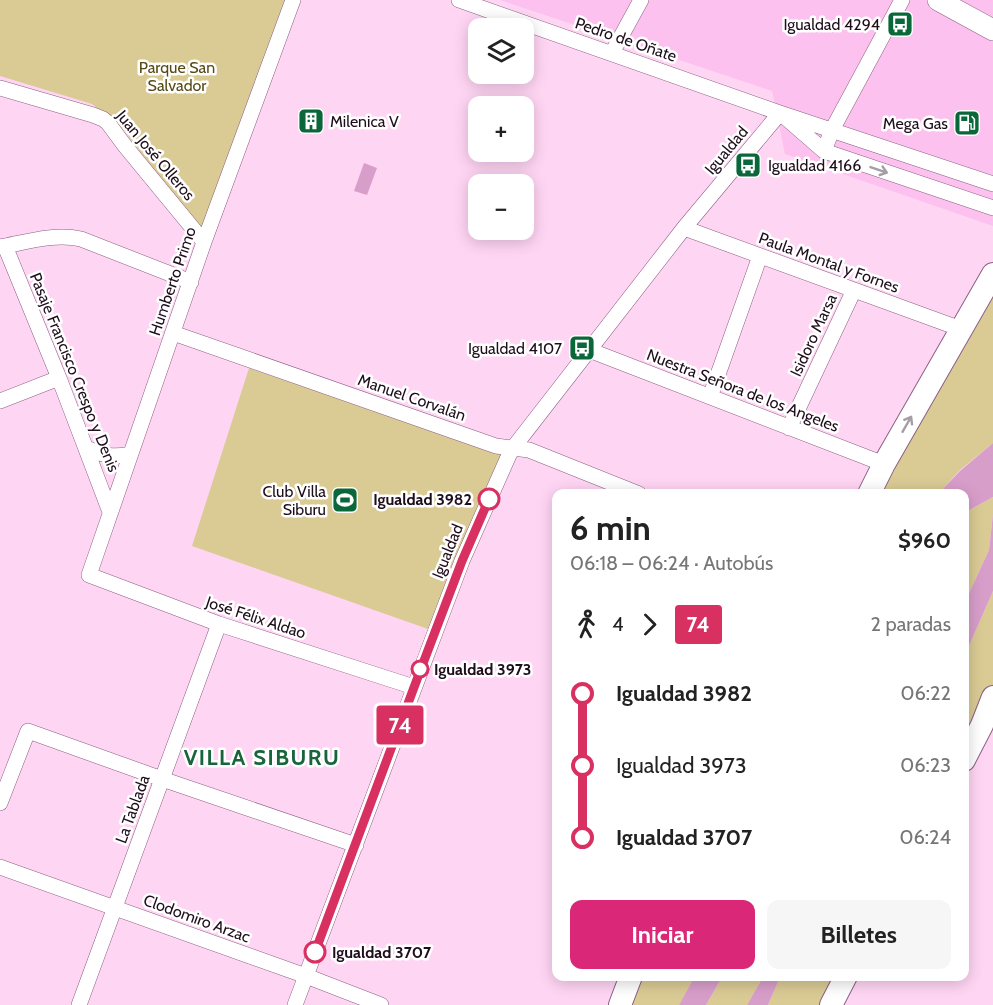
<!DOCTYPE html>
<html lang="es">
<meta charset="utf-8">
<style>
:root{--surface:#fff;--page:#f6f6f6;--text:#222;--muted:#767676;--accent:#db2777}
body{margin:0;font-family:Cabin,sans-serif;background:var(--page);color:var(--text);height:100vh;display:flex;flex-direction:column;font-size:22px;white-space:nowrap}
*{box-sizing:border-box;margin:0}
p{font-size:20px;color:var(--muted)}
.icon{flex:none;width:33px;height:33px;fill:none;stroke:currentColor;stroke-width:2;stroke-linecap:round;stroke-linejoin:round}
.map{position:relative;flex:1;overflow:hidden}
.side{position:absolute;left:552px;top:489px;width:417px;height:492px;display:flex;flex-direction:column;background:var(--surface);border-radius:12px;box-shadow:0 3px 15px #0003}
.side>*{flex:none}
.badge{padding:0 12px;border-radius:4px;font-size:21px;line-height:39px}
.buttons{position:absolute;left:468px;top:18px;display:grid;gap:12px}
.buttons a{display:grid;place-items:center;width:66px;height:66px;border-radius:12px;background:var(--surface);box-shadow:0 3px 15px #0003;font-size:30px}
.map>.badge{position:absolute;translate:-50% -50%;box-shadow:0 0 0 3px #fff}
.legs{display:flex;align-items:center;gap:9px;height:66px;padding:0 18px;font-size:20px}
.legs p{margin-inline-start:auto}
.headline{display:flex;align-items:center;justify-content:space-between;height:102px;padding:0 18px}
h1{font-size:33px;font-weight:700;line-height:45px}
.primary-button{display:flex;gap:12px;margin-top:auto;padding:12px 18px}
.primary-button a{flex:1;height:69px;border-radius:12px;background:var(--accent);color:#fff;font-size:24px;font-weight:700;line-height:69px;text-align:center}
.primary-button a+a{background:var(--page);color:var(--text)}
ul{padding:0 18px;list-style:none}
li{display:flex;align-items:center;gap:21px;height:72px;font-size:22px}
li i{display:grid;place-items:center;width:9px;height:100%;margin:0 8px;background:currentColor}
li i::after{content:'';width:15px;height:15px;margin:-8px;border:4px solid;border-radius:50%;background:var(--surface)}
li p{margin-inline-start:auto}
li:first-child i{background:linear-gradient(#0000 50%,currentColor 0)}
li:last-child i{background:linear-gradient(currentColor 50%,#0000 0)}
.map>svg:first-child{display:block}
.built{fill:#fcc1ee}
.green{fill:#dacb95}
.water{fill:#d89eca}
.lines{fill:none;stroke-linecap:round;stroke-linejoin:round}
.minor-casing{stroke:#8d5f82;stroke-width:16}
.secondary-casing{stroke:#8d5f82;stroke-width:22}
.primary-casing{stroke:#8d5f82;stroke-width:24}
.minor{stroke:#fff;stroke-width:15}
.secondary{stroke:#fff;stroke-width:21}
.primary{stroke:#fff;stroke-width:22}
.oneway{stroke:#a59ea4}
.line-1-casing{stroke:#fff;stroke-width:14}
.line-1{stroke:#d93062;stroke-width:9}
.stop-1-dot{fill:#fff;stroke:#d93062;stroke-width:3}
.labels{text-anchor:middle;stroke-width:5;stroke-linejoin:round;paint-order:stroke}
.poi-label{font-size:16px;fill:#1e0d1b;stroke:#fff;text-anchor:end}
.street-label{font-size:16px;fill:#1e0d1b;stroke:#fff}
.park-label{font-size:16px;fill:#574a15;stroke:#fff}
.stop-label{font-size:16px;font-weight:bold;fill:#1e0d1b;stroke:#fff;text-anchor:start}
.district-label{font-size:22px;font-weight:bold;letter-spacing:1.5px;fill:#18653c;stroke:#fff}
</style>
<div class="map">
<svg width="993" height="1005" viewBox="0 0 993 1005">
<rect width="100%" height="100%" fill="#ffd5f4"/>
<path class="built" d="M500 0H993V226L785 154 772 91Z"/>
<path class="green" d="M0 0H286L200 231 123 129 92 104 0 76Z
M993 274V443L960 470 939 493 869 494Z
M249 368 502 454 428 629 192 546Z
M993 497V514L989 550 965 602V515L971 509Z
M993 591V697L965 760V655Z
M631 977H695L679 1005H620Z
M722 977H763L747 1005H706Z
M780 977H846L831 1005H768Z"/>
<path class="water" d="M364 163 377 168 367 195 354 191Z
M993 443V497L971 509 965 515 964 494 939 493 960 471Z
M993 514V591L965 655V602L989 550Z
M695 976 722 977 706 1005H679Z
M763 977H780L768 1005H747Z"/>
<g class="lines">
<defs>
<path id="minor" d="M293 0 204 242 89 575 219 624 414 687
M459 0 780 113 993 184
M612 53 641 0
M0 88 93 115 103 119 108 123 125 146 204 242
M785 117 824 151 993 208
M824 151 832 130 902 0
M684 228 961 329
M5 246 59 378 110 512
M0 247C26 242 55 233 81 239L191 282
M173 333 496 446 529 450 639 494
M589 350 884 464
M710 397 760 256
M0 401 59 378
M789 428 854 290
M86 448C103 455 112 458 130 454
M0 803 28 731 162 779 356 845
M0 867 306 976 381 1005
M79 1005 219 624
M295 1005 462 561 509 455 513 448 684 228 780 113"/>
<path id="secondary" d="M938 0 993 30"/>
<path id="primary" d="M869 494 884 464 993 274
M964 760 982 725 993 697
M620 1005 631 976
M831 1005 846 976"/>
</defs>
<use href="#minor" class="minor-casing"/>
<use href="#secondary" class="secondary-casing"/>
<use href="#primary" class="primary-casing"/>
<use href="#minor" class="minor"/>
<use href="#secondary" class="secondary"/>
<use href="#primary" class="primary"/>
</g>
<defs><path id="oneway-shaft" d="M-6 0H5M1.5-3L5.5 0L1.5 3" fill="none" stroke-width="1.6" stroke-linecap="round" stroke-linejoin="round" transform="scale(1.5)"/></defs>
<g class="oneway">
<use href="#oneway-shaft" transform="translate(879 170) rotate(19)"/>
<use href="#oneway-shaft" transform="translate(907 424) rotate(-60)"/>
</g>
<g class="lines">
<defs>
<path id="line-1" d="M315 952 422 666 462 561 489 499"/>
</defs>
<use href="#line-1" class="line-1-casing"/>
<use href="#line-1" class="line-1"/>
</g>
<defs>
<symbol id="bus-square" viewBox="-11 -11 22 22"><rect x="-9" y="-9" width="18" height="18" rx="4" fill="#0a673a" stroke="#fff"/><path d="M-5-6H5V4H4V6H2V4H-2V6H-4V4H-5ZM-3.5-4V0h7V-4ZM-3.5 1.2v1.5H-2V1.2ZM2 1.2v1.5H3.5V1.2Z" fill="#fff"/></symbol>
<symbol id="building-square" viewBox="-11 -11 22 22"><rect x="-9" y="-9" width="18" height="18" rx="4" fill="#0a673a" stroke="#fff"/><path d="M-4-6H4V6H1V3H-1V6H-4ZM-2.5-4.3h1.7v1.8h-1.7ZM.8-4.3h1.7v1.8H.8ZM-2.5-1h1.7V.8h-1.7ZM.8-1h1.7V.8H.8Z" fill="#fff"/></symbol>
<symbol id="fuel-square" viewBox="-11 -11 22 22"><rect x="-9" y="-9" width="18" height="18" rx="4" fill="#0a673a" stroke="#fff"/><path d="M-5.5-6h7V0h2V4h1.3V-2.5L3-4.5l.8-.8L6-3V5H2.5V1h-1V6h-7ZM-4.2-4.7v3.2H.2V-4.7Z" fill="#fff"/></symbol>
<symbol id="stadium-square" viewBox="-11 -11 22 22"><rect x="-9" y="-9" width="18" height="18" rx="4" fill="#0a673a" stroke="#fff"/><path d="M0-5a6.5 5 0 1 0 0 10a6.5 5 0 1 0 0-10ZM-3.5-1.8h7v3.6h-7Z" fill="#fff"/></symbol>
</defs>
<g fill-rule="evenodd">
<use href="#bus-square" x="885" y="9" width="30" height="30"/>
<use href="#building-square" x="296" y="106" width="30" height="30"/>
<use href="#fuel-square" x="952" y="108" width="30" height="30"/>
<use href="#bus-square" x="733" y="150" width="30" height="30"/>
<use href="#bus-square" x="567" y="333" width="30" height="30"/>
<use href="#stadium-square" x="330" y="485" width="30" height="30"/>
</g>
<g class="stop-1-dot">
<circle cx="489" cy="499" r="10"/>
<circle cx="420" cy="669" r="8"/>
<circle cx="315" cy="952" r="10"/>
</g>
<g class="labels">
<g class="poi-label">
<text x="880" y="30">Igualdad 4294</text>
<text x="330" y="127" text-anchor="start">Milenica V</text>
<text x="948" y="129">Mega Gas</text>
<text x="768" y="171" text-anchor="start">Igualdad 4166</text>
<text x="562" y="354">Igualdad 4107</text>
<text x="326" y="497">Club Villa<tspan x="326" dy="18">Siburu</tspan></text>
</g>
<g class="street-label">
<text transform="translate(626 39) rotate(19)" y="6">Pedro de Oñate</text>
<text transform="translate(726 150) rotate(-50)" y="6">Igualdad</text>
<text transform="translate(156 155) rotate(50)" y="6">Juan José Olleros</text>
<text transform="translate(829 262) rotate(20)" y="6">Paula Montal y Fornes</text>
<text transform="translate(172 281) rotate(-71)" y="6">Humberto Primo</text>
<text transform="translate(813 335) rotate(-65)" y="6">Isidoro Marsa</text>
<text transform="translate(75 372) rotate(68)" y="6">Pasaje Francisco Crespo y Denis</text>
<text transform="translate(743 390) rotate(21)" y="6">Nuestra Señora de los Angeles</text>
<text transform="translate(412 397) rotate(19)" y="6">Manuel Corvalán</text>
<text transform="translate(447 551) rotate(-68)" y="6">Igualdad</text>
<text transform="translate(256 617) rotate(18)" y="6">José Félix Aldao</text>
<text transform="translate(132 809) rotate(-70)" y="6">La Tablada</text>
<text transform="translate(197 918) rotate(20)" y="6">Clodomiro Arzac</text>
</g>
<g class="park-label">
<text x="177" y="73">Parque San<tspan x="177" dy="18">Salvador</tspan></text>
</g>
<g class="stop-label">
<text x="472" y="505" text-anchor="end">Igualdad 3982</text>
<text x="434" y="675">Igualdad 3973</text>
<text x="332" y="958">Igualdad 3707</text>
</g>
<g class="district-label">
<text x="262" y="765">VILLA SIBURU</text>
</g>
</g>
</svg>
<div class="buttons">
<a><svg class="icon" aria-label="layers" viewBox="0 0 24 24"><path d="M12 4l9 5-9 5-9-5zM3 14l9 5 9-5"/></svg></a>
<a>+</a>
<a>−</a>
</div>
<b class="badge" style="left:400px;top:725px;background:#d93062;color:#fff">74</b>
<section class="side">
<div class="headline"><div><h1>6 min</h1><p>06:18 – 06:24 · Autobús</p></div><b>$960</b></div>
<div class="legs"><svg class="icon" aria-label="walk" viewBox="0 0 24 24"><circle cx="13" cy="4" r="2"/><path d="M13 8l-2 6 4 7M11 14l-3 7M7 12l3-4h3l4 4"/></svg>4<svg class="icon" aria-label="forward" viewBox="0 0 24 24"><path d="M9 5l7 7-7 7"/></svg><b class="badge" style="background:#d93062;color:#fff">74</b><p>2 paradas</p></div>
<ul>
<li><i style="color:#d93062"></i><b>Igualdad 3982</b><p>06:22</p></li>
<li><i style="color:#d93062"></i><span>Igualdad 3973</span><p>06:23</p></li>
<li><i style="color:#d93062"></i><b>Igualdad 3707</b><p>06:24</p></li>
</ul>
<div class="primary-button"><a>Iniciar</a><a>Billetes</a></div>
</section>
</div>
